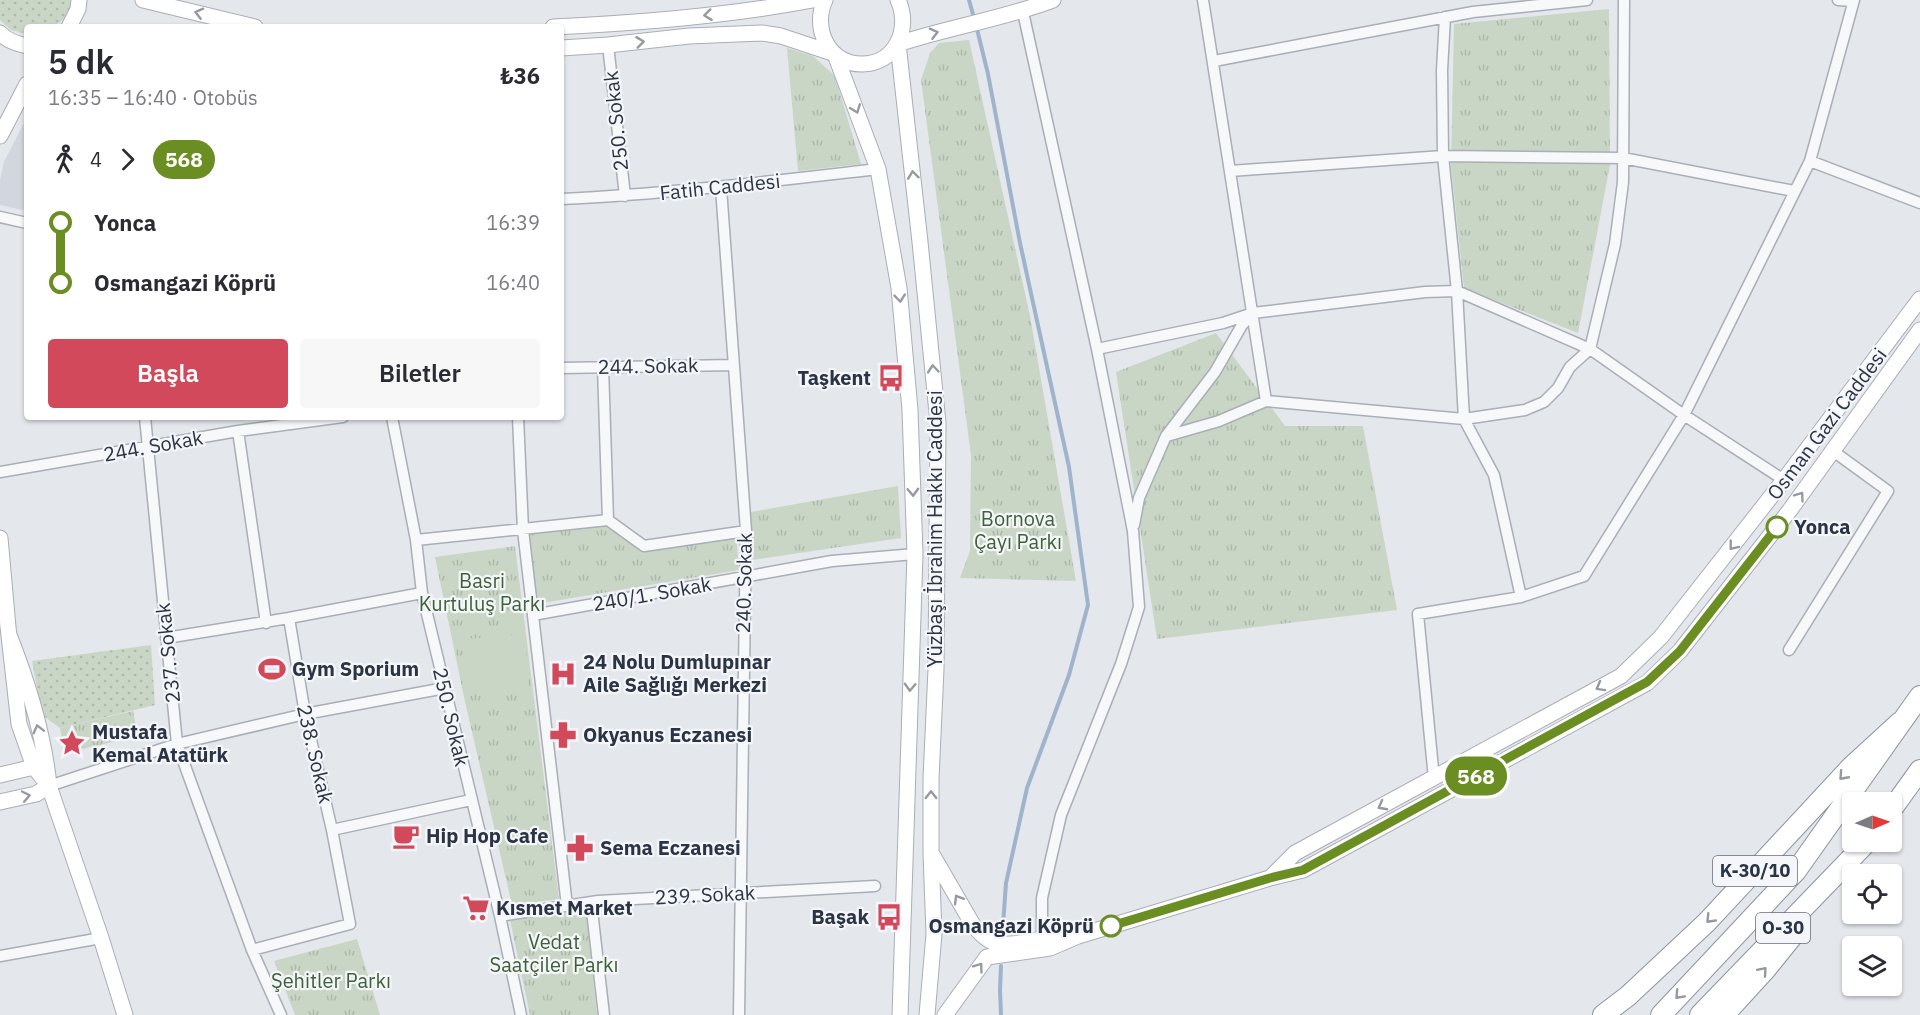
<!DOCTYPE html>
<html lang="tr">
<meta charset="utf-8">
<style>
:root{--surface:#fff;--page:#f7f7f7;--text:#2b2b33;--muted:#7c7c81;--accent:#d1495b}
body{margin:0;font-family:"IBM Plex Sans",sans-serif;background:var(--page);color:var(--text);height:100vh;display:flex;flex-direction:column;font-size:22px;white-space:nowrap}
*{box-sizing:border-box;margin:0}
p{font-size:20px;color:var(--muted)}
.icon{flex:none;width:33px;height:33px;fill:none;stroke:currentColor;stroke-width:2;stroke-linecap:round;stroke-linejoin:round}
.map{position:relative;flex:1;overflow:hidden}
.details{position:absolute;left:24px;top:24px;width:540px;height:396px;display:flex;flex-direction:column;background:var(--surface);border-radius:6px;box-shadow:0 2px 4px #0004}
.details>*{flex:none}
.badge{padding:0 12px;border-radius:20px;font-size:21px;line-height:39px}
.needle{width:39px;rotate:88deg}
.controls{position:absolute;left:1842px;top:792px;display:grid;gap:12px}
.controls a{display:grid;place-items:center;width:60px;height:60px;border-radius:6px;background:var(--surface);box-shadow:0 2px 4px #0004;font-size:30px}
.map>.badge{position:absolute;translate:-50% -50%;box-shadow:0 0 0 3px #fff}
.legs{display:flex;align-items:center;gap:9px;height:66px;padding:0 24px;font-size:20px}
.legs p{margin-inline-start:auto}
.head{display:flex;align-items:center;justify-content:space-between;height:102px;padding:0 24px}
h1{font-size:33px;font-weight:600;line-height:45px}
.primary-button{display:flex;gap:12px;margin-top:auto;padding:12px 24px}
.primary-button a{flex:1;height:69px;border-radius:6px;background:var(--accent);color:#fff;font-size:24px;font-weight:600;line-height:69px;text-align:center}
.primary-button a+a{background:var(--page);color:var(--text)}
ul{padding:0 24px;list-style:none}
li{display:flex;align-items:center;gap:21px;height:60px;font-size:22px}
li i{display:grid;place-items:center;width:9px;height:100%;margin:0 8px;background:currentColor}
li i::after{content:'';width:15px;height:15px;margin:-8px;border:4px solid;border-radius:50%;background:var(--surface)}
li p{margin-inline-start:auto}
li:first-child i{background:linear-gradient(#0000 50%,currentColor 0)}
li:last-child i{background:linear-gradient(currentColor 50%,#0000 0)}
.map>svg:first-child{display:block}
.built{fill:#d2d6de}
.grass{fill:url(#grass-dots)}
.park{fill:url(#park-tufts)}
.garden{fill:#c9d6c5}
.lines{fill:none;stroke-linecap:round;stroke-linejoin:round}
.stream{stroke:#9fb4cc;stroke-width:4}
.street-casing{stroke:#a9aeb7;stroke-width:13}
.secondary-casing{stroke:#a9aeb7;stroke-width:17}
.highway-casing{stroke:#8b94a3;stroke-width:22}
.street{stroke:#f7f8fa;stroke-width:10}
.secondary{stroke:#fff;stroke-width:15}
.highway{stroke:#fff;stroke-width:20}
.oneway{stroke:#959aa2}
.line-1-casing{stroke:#fff;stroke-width:14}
.line-1{stroke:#6b8e23;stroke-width:9}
.stop-1-dot{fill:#fff;stroke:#6b8e23;stroke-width:3}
.labels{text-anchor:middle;stroke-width:4.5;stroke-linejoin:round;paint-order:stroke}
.shield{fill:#f4f6f9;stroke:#676e7b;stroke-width:1.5}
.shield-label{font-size:18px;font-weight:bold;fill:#2b3445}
.street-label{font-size:20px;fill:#2b3445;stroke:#f4f6f9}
.poi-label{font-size:20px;font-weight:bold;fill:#2b3445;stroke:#f4f6f9;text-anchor:start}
.park-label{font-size:20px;fill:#3f6138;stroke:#f4f6f9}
.stop-label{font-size:20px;font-weight:bold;fill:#2b3445;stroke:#f4f6f9;text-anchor:start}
</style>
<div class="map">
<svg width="1920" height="1015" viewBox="0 0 1920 1015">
<defs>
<pattern id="grass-dots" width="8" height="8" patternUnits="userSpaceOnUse" patternTransform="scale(1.5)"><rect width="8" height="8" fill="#c9d6c5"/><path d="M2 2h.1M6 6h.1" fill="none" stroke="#adb8ab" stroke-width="1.8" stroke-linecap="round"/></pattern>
<pattern id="park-tufts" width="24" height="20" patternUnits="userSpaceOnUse" patternTransform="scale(1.5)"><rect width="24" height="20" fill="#c9d6c5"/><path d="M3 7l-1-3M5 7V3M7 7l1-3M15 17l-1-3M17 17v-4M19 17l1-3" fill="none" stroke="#adb8ab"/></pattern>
</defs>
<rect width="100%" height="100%" fill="#e4e7ec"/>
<path class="built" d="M27 117V211L0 205V180L4 162Z"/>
<path class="grass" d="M0 0H72C65 29 52 27 27 27V34L11 30 0 20Z
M151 645 155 705 60 728 42 715 32 661Z"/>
<path class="park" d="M1609 9 1610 165 1578 333 1464 288 1451 165 1454 24Z
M969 40 1030 316 1076 581 960 578 970 551 971 455 921 80 930 53 939 43Z
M787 48 813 56 835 76 861 164 798 171Z
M1216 333 1285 426H1363L1397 610 1157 639 1116 372Z
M898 486 901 538 745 561V513Z
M608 520 644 546 736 533 739 570 531 605 523 530Z
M515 546 559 899 512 905 464 697 435 557Z
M133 711 138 736 65 753 60 728Z
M586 910 597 1015H530L510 920Z
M357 939 380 1015H295L274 961Z"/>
<path class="garden" d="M525 634 529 689 470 694 466 639Z"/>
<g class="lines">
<path class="stream" d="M969 0 974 18
M976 25 988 74 1020 243 1069 467 1088 605 1069 675 1027 788 1006 883 1003 925
M1001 1015 1000 990 1001 966"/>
<defs>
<path id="street" d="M1203 0 1266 401 1464 419 1494 475 1521 597
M1838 0 1853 1
M1023 12 1097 349 1133 531 1139 607 1121 664 1061 815 1042 898V938
M1445 17 1442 70 1443 156 1457 291 1464 419 1525 410 1544 402 1558 388 1570 367 1590 349 1615 244 1623 182 1624 0
M608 45 625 196
M1214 61 1473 12 1587 0
M1810 161 1920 203
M1230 171 1443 156 1623 158 1794 191
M721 188 746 531 739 1015
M561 199C667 194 773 181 878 169
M0 217 27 223
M1097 349 1223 323 1253 313 1425 292 1457 291 1590 349 1684 415 1784 480
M603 367 608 520
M561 368 734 365
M145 417 177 744 252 950 281 1015
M392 417 416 540 422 593 500 916 521 1015
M518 417 523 530 567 906
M238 431 266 623
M1167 436 1219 421 1266 401
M0 472 238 431 343 417
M1134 525 1139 498 1166 436 1215 372 1242 325 1253 313
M416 540 608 520 644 546 746 531
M533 615 832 561 915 554
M166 638 289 618
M1789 650 1888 491 1833 451
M1434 779 1418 614 1521 597 1584 576 1684 415 1810 161 1854 0
M49 786 177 744 305 714 445 688
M332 830 471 800
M591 902 604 1015
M500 916 598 901 875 886
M252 950 350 924 332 830 305 714 289 618 422 593
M0 956 101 938"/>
<path id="secondary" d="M143 0 255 27
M825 0C812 28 828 64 862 64 896 64 911 28 898 0
M69 27 78 9 79 0
M553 27C640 23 727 16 813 0
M0 33C7 41 17 44 27 46
M898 44 920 242 938 423 936 669 931 779V853L934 934 927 1015
M898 44C949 27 1003 19 1053 0
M561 48 608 45 689 36 762 33 781 36 835 54
M835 54 878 169 899 288 910 410 915 554 900 1015
M0 136 27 84
M0 538 8 627 19 724 34 767 49 786
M9 635C28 683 44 734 49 786L101 938 125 1015
M0 775 34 767
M0 802 36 794 49 786
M933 856 973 925C979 932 986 940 995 943 1010 948 1044 938 1060 935L1069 936
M1270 878 1295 853 1621 676 1661 637 1784 480 1920 299
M945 1015 987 957 1050 948 1078 936 1270 878 1303 870 1647 683 1680 651 1790 510 1920 330"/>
<path id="highway" d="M1892 809 1920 770
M1603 1015 1628 996 1707 922 1852 766 1900 722
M1661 1015 1796 871 1920 696
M1700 1015 1867 842
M1724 1015 1766 969 1795 933"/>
</defs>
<use href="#street" class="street-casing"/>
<use href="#secondary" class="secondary-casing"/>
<use href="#highway" class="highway-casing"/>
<use href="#street" class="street"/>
<use href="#secondary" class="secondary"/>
<use href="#highway" class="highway"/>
</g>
<defs><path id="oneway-chevron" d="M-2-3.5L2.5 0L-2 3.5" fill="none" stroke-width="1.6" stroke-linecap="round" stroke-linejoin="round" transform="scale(1.5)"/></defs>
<g class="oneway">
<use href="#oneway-chevron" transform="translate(199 13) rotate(-166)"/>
<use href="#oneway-chevron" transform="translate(708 15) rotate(173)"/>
<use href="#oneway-chevron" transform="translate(934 33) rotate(-14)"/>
<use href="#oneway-chevron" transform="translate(640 42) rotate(-7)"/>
<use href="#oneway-chevron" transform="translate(856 109) rotate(69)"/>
<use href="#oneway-chevron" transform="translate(913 175) rotate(-97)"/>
<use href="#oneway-chevron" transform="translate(900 298) rotate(84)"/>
<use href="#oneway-chevron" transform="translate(933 369) rotate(-95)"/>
<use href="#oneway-chevron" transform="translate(913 492) rotate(88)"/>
<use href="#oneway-chevron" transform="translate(1800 496) rotate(-54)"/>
<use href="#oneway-chevron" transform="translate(1733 546) rotate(128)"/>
<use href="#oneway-chevron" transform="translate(910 687) rotate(92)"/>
<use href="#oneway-chevron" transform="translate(1600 687) rotate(151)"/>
<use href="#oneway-chevron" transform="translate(38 729) rotate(-104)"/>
<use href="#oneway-chevron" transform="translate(1843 776) rotate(132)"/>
<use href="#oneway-chevron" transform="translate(931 795) rotate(-90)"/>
<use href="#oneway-chevron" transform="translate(26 796) rotate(-12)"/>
<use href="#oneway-chevron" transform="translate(1382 806) rotate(152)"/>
<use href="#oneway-chevron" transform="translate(958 899) rotate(-121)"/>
<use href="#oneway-chevron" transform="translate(1710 919) rotate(134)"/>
<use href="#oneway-chevron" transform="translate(979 967) rotate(-54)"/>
<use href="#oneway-chevron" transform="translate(1763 971) rotate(-49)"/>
<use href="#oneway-chevron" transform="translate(1679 995) rotate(133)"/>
</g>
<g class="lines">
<defs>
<path id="line-1" d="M1111 926 1270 878 1303 870 1647 682 1680 651 1777 527"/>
</defs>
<use href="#line-1" class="line-1-casing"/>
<use href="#line-1" class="line-1"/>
</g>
<defs>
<symbol id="bus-bare" viewBox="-9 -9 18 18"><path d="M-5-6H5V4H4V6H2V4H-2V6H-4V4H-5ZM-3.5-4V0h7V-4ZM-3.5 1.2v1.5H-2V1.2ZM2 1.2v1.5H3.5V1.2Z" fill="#d1495b" stroke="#f4f6f9" stroke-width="2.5" paint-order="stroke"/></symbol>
<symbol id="stadium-bare" viewBox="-9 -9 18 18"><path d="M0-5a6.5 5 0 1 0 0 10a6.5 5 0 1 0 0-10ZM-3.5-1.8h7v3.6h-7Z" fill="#d1495b" stroke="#f4f6f9" stroke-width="2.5" paint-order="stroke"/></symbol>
<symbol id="hospital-bare" viewBox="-9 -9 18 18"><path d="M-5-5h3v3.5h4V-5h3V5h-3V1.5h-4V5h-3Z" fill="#d1495b" stroke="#f4f6f9" stroke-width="2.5" paint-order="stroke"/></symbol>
<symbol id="pharmacy-bare" viewBox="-9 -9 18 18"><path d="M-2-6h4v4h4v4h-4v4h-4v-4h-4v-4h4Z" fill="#d1495b" stroke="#f4f6f9" stroke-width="2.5" paint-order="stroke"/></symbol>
<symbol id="sight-bare" viewBox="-9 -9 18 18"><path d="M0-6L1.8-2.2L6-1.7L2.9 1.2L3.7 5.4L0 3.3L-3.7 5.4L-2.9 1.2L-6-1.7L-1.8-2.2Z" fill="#d1495b" stroke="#f4f6f9" stroke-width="2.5" paint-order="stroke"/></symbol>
<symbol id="cafe-bare" viewBox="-9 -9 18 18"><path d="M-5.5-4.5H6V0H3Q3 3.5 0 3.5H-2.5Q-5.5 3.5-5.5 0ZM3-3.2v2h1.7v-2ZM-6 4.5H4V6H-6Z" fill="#d1495b" stroke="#f4f6f9" stroke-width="2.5" paint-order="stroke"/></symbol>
<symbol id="supermarket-bare" viewBox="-9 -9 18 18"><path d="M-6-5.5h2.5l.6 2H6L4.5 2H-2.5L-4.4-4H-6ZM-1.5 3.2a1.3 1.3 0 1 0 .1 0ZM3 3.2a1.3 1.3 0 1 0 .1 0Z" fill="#d1495b" stroke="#f4f6f9" stroke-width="2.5" paint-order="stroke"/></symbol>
</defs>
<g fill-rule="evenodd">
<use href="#bus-bare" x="872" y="359" width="38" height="38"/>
<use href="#stadium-bare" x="253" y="650" width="38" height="38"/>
<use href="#hospital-bare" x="544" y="655" width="38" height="38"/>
<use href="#pharmacy-bare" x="544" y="716" width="38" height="38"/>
<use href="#sight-bare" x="53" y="724" width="38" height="38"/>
<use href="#cafe-bare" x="387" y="817" width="38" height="38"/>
<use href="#pharmacy-bare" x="561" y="829" width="38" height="38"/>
<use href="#supermarket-bare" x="457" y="889" width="38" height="38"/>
<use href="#bus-bare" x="870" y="898" width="38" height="38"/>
</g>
<g class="stop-1-dot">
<circle cx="1777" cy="527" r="10"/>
<circle cx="1111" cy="926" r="10"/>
</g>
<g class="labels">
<g class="shield">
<rect x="1713" y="856" width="84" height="30" rx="4.5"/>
<rect x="1756" y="913" width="54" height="30" rx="4.5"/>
</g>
<g class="shield-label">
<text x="1755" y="877">K-30/10</text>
<text x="1783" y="934">O-30</text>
</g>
<g class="street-label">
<text transform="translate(616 121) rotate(-96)" y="7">250. Sokak</text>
<text transform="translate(720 187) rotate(-6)" y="7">Fatih Caddesi</text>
<text transform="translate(648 366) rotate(-1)" y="7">244. Sokak</text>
<text transform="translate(1827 424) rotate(-53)" y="7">Osman Gazi Caddesi</text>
<text transform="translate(153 446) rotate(-10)" y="7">244. Sokak</text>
<text transform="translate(935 529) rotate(-90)" y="7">Yüzbaşı İbrahim Hakkı Caddesi</text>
<text transform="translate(744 583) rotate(-89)" y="7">240. Sokak</text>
<text transform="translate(652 594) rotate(-10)" y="7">240/1. Sokak</text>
<text transform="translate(168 653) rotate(-96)" y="7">237. Sokak</text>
<text transform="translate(451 717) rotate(77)" y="7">250. Sokak</text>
<text transform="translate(315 754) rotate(77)" y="7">238. Sokak</text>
<text transform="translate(705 895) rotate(-3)" y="7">239. Sokak</text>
</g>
<g class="poi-label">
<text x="871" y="385" text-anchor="end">Taşkent</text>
<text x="583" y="669">24 Nolu Dumlupınar<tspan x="583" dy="23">Aile Sağlığı Merkezi</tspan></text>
<text x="292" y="676">Gym Sporium</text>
<text x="92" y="739">Mustafa<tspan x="92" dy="23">Kemal Atatürk</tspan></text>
<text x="583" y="742">Okyanus Eczanesi</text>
<text x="426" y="843">Hip Hop Cafe</text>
<text x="600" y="855">Sema Eczanesi</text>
<text x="496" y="915">Kısmet Market</text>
<text x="869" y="924" text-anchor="end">Başak</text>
</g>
<g class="park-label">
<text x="1018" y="526">Bornova<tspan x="1018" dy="23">Çayı Parkı</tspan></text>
<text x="482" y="588">Basri<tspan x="482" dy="23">Kurtuluş Parkı</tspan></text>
<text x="554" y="949">Vedat<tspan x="554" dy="23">Saatçiler Parkı</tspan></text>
<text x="331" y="988">Şehitler Parkı</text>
</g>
<g class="stop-label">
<text x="1794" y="534">Yonca</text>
<text x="1094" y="933" text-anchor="end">Osmangazi Köprü</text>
</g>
</g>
</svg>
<div class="controls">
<a><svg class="needle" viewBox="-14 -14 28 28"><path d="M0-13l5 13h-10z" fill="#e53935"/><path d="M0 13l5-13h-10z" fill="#7c7c81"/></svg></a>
<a><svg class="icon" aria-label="locate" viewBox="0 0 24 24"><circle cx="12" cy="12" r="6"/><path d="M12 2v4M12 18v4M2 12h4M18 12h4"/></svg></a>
<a><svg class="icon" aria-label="layers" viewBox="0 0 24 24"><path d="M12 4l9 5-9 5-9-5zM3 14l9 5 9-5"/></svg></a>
</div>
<b class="badge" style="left:1476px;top:776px;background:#6b8e23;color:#fff">568</b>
<section class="details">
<div class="head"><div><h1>5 dk</h1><p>16:35 – 16:40 · Otobüs</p></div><b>₺36</b></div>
<div class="legs"><svg class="icon" aria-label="walk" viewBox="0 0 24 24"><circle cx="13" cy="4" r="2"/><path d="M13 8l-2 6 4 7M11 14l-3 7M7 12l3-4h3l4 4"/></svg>4<svg class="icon" aria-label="forward" viewBox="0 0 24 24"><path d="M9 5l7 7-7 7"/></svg><b class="badge" style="background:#6b8e23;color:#fff">568</b></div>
<ul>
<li><i style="color:#6b8e23"></i><b>Yonca</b><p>16:39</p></li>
<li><i style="color:#6b8e23"></i><b>Osmangazi Köprü</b><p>16:40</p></li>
</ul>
<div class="primary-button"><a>Başla</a><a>Biletler</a></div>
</section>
</div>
